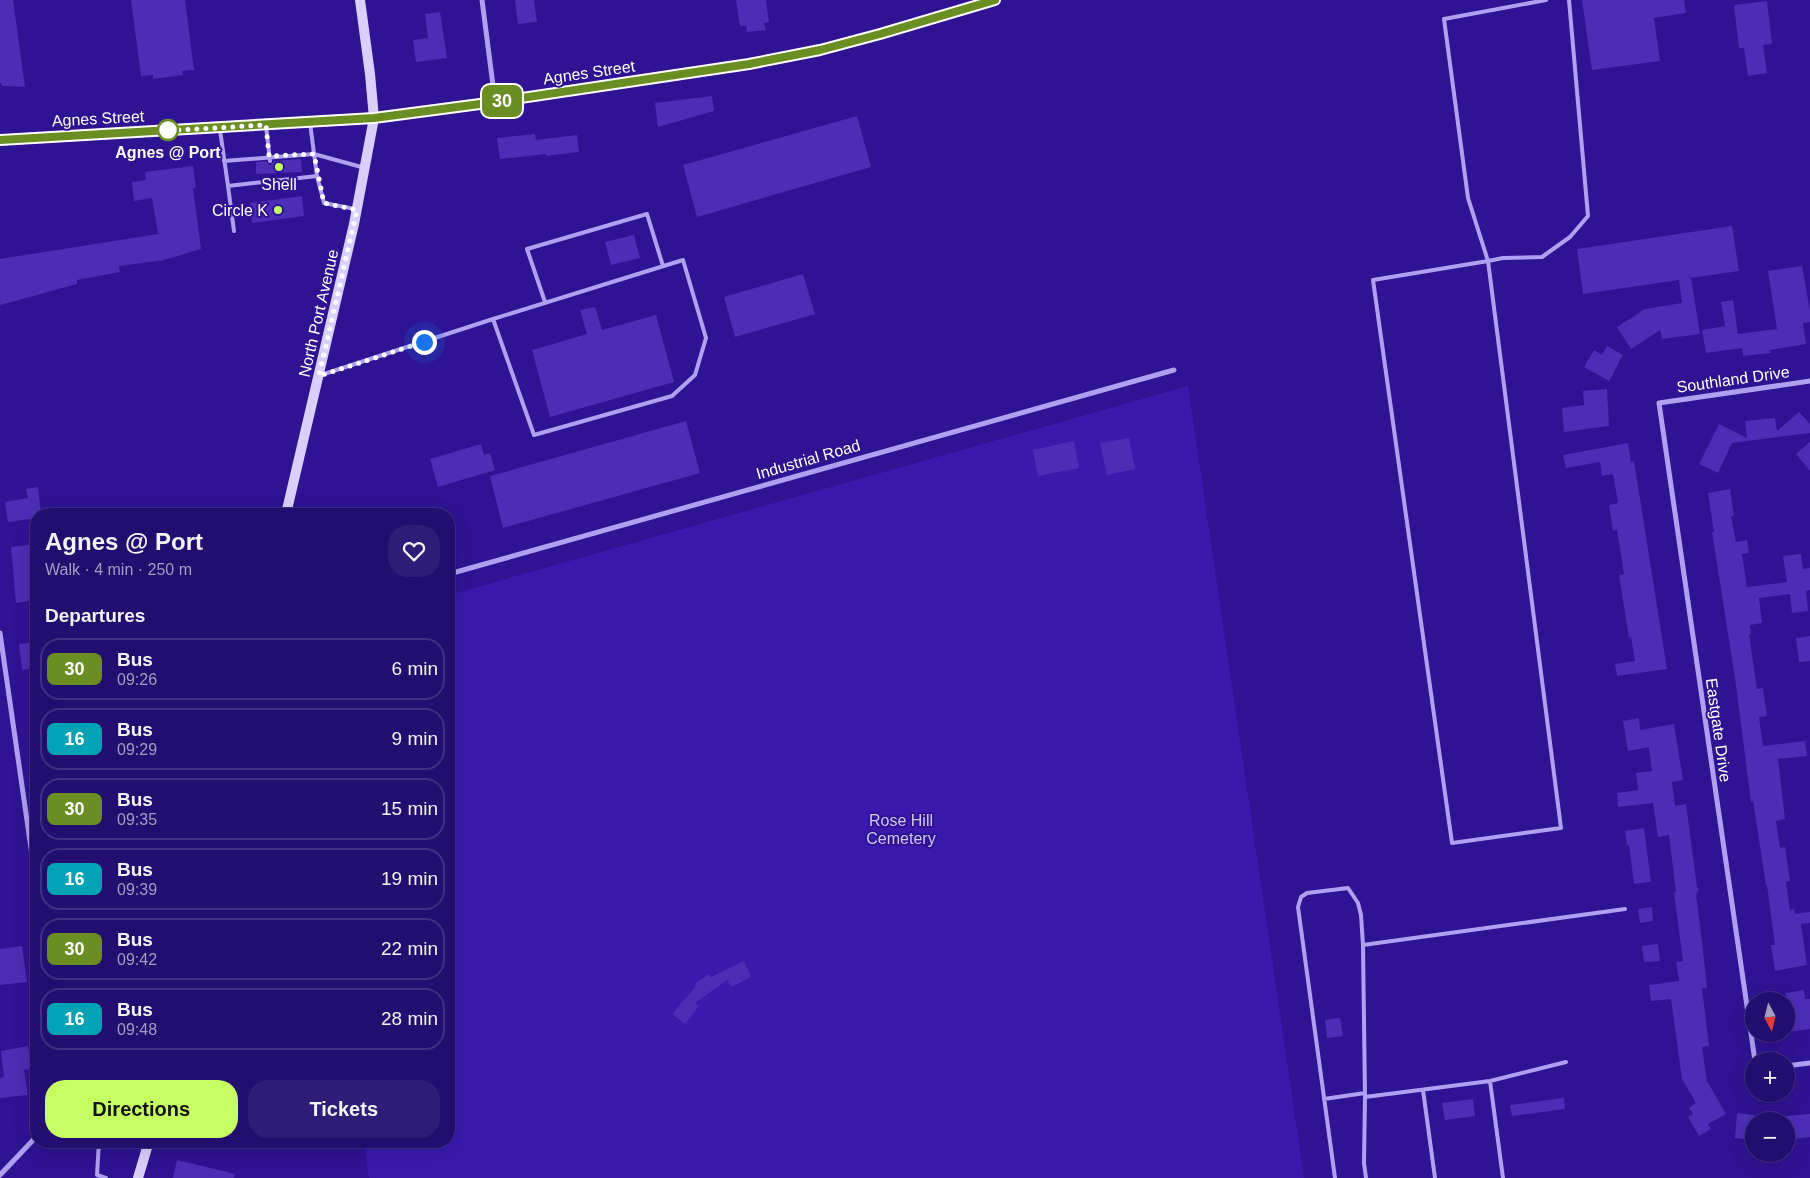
<!DOCTYPE html>
<meta charset="utf-8">
<style>
:root{--surface:#220e6e;--page:#2e1c76;--text:#f1f3f6;--muted:#a29cc2;--line:#3f2e81;--accent:#c6ff61}
body{margin:0;font-family:Helvetica,sans-serif;background:var(--page);color:var(--text);height:100vh;display:flex;flex-direction:column;font-size:19px;white-space:nowrap}
*{box-sizing:border-box;margin:0}
p{font-size:16px;color:var(--muted)}
.icon{flex:none;width:28px;height:28px;fill:none;stroke:currentColor;stroke-width:2;stroke-linecap:round;stroke-linejoin:round}
.map{position:relative;flex:1;overflow:hidden}
.drawer{position:absolute;left:30px;top:508px;width:425px;height:640px;display:flex;flex-direction:column;background:var(--surface);border-radius:20px;box-shadow:0 5px 20px #0002,0 0 0 1px var(--line)}
.drawer>*{flex:none}
.badge{padding:0 10px;border-radius:8px;font-size:18px;line-height:32px}
.needle{width:32px;rotate:173deg}
.buttons{position:absolute;left:1745px;top:992px;display:grid;gap:10px}
.buttons a{display:grid;place-items:center;width:50px;height:50px;border-radius:50%;background:var(--surface);box-shadow:0 5px 20px #0002,0 0 0 1px var(--line);font-size:25px}
.you{position:absolute;width:25px;height:25px;margin:-12px;border:4px solid #fff;border-radius:50%;background:#1a73e8;box-shadow:0 0 0 8px #1a73e833}
.map>.badge{position:absolute;translate:-50% -50%;box-shadow:0 0 0 2px #fff}
h2{padding:0 15px;font-size:19px;line-height:45px}
.round{display:grid;place-items:center;flex:none;width:52px;height:52px;border-radius:20px;background:var(--page)}
.overview{display:flex;align-items:center;justify-content:space-between;height:85px;padding:0 15px}
h1{font-size:24px;font-weight:800;line-height:38px}
.button{display:flex;gap:10px;margin-top:auto;padding:10px 15px}
.button a{flex:1;height:58px;border-radius:20px;background:var(--accent);color:#111;font-size:20px;font-weight:800;line-height:58px;text-align:center}
.button a+a{background:var(--page);color:var(--text)}
ul{padding:0;list-style:none}
li{display:flex;align-items:center;gap:15px;height:62px;margin:0 10px 8px;padding:0 5px;border:2px solid var(--line);border-radius:20px}
li div{flex:1}
li b{display:block;font-size:19px}
li em{font-style:normal}
li .badge{min-width:55px;font-weight:700;text-align:center}
.map>svg:first-child{display:block}
.green{fill:#381bac}
.building{fill:#4b2eb6}
.lines{fill:none;stroke-linecap:round;stroke-linejoin:round}
.lane{stroke:#b0a0f2;stroke-width:4}
.street{stroke:#b0a0f2;stroke-width:5}
.secondary{stroke:#d9cffc;stroke-width:10}
.primary{stroke:#f0ebff;stroke-width:12}
.line-casing{stroke:#fff;stroke-width:11}
.line{stroke:#6b8e23;stroke-width:8}
.walk{stroke:#fff;stroke-width:5;stroke-dasharray:0 9}
.stop-dot{fill:#fff;stroke:#6b8e23;stroke-width:2.5}
.poi-dot{fill:#c6ff61;stroke:#2e1392;stroke-width:2}
.labels{text-anchor:middle;stroke-width:4;stroke-linejoin:round;paint-order:stroke}
.street-label{font-size:16px;fill:#fff;stroke:#2e1392}
.stop-label{font-size:16px;font-weight:bold;fill:#fff;stroke:#2e1392}
.poi-label{font-size:16px;fill:#fff;stroke:#2e1392}
.park-label{font-size:16px;fill:#d2c8fc;stroke:#2e1392}
</style>
<div class="map">
<svg width="1810" height="1178" viewBox="0 0 1810 1178">
<rect width="100%" height="100%" fill="#2e1392"/>
<path class="green" d="M1188 386 1304 1178H369L364 1141H449V595Z"/>
<path class="building" d="M0 0H13L25 87 2 86 1 83H0Z
M131 0H185L194 70 182 71 183 75 153 79V75L141 76Z
M515 0H534L537 22 518 24Z
M736 0H766L769 22 764 23 766 30 747 32 746 26H740Z
M1582 0H1684L1686 13 1654 18 1660 61 1592 70Z
M1767 1 1772 44 1763 45 1767 73 1748 76 1744 48H1739L1734 5Z
M440 12 447 58 416 62 413 40 428 38 425 14Z
M712 96 714 111 658 127 655 103Z
M857 116 871 167 697 217 683 165Z
M535 134 536 140 577 135 579 152 546 156V154L500 159 497 138Z
M301 159 302 172 256 174V162L266 161 270 165 274 161Z
M193 166 196 188H193L201 249 164 260 119 266 120 272 77 280V284L0 305V259L158 234 152 198 134 201 132 182 146 180 145 172Z
M302 196 304 216 252 223 250 203Z
M1732 226 1739 271 1691 278 1700 334 1662 339 1660 330 1631 349 1617 327 1645 309 1682 303 1679 280 1583 294 1577 249Z
M634 235 640 258 611 265 605 242Z
M1802 266 1810 311V322L1803 323 1806 344 1770 350 1771 353 1743 356 1742 348 1706 353 1702 330 1725 326 1721 302 1733 300 1738 334 1777 329 1768 271Z
M803 274 815 314 735 337 724 297Z
M595 307 602 330 656 315 674 382 550 417 532 350 587 334 580 310Z
M1607 346 1623 355 1609 381 1584 367 1594 350 1602 355Z
M1607 389 1609 426 1564 432 1562 408 1584 405 1583 391Z
M1799 412 1810 424V433L1732 443 1718 473 1699 464 1719 424 1747 438 1745 421 1775 418 1777 431Z
M686 421 700 473 503 528 490 476Z
M1129 438 1135 469 1107 475 1100 443Z
M1074 441 1079 468 1038 476 1033 450Z
M1810 442V471L1796 454Z
M1628 443 1631 462 1634 461 1667 669 1617 676 1615 664 1635 661 1631 637 1629 638 1619 575 1624 574 1617 530 1613 531 1609 505 1618 503 1613 474 1602 476 1600 462 1566 468 1563 455Z
M481 444 484 455 490 453 495 470 438 487 430 459Z
M38 487 41 514H36V518L8 522 5 502 28 498 26 489Z
M1730 489 1734 516H1731L1736 542 1747 540 1749 553 1742 554 1747 587 1787 582 1783 556 1801 554 1803 569 1810 568V590L1806 591 1808 611 1792 613 1790 594 1759 598 1762 623 1750 625 1751 634H1749L1757 689 1763 688 1767 716 1759 717 1763 746 1805 741 1807 756 1778 759 1785 819 1776 821 1780 848 1785 847 1790 881 1786 882 1790 910 1794 909 1795 914 1810 912V923L1801 924 1807 965 1775 971 1771 945H1775L1767 885H1766L1753 801 1751 802 1735 678 1712 532H1714L1708 493Z
M35 544 36 600 16 603 11 547Z
M1810 636V661L1799 662 1796 638Z
M36 642V668L22 670 19 644Z
M1639 718 1640 730 1674 724 1683 780 1672 782 1675 806 1686 804 1697 887 1699 889 1696 894 1703 950 1707 988H1702L1709 1046 1702 1047 1707 1081 1726 1114 1708 1124 1711 1129 1699 1136 1688 1117 1693 1114 1689 1108 1696 1103 1682 1079 1671 999 1651 1001 1649 985 1679 981 1676 962 1683 961 1674 893 1676 892 1669 835 1658 837 1653 803 1618 807 1617 793 1638 790 1636 773 1652 771 1649 747 1628 751 1623 721Z
M1644 828 1651 882 1634 884 1629 845 1627 846 1625 831Z
M1652 907 1653 921 1640 923 1638 909Z
M1658 944 1660 961 1644 962 1642 946Z
M22 946 27 982 0 985V949Z
M744 961 751 977 731 987 727 980 695 1003 699 1006 685 1024 672 1014 696 986 695 984 709 974 711 977Z
M1804 990 1805 999H1810V1029L1787 1032 1786 993Z
M1340 1018 1343 1036 1327 1038 1325 1020Z
M28 1046 31 1069 24 1070 28 1095 0 1098V1078L4 1077 1 1051Z
M1564 1098 1565 1109 1512 1116 1510 1105Z
M1473 1099 1475 1116 1445 1120 1442 1103Z
M1737 1113 1754 1115V1140L1735 1138Z
M1810 1114V1137L1786 1140V1116Z
M177 1160 235 1174 234 1178H173Z"/>
<g class="lines">
<path class="lane" d="M1546 0 1444 19 1468 198 1488 261 1561 828 1452 843 1373 280 1488 261 1503 258 1542 257 1570 237 1588 216 1569 0
M266 126 270 161
M220 130 228 186 317 176 310 123
M224 161 314 154 365 168
M317 176 324 203 355 209
M228 186 234 231
M545 302 527 249 647 214 663 266
M321 375 493 319 534 435 672 396 695 375 706 338 683 260 493 319
M1363 945 1625 909
M1490 1081 1503 1178
M1423 1090 1435 1178
M1365 1097 1490 1081 1566 1062
M1324 1099 1365 1093
M99 1141 97 1175 106 1178
M1335 1178 1298 907 1301 897 1307 893 1348 888 1358 903 1361 915 1363 945 1365 1097 1364 1163 1366 1178"/>
<path class="street" d="M482 0 495 101
M449 574 1174 370
M0 633 36 883
M1755 1061 1659 403 1810 381
M1786 1066 1810 1063
M0 1175 36 1137"/>
<path class="secondary" d="M286 514 354 224 374 118 370 74 360 0
M138 1178 149 1141"/>
<path class="primary" d="M0 140 374 118 495 102 749 64 820 50 880 34 995 0"/>
</g>
<g class="lines">
<defs>
<path id="line" d="M0 140 374 118 495 102 749 64 820 50 880 34 995 0"/>
</defs>
<use href="#line" class="line-casing"/>
<use href="#line" class="line"/>
<path class="walk" d="M168 130 160 131 266 125 269 156 314 154 324 203 357 210 319 376 424 342"/>
</g>
<circle class="stop-dot" cx="168" cy="130" r="10"/>
<g class="poi-dot">
<circle cx="279" cy="167" r="5"/>
<circle cx="278" cy="210" r="5"/>
</g>
<g class="labels">
<g class="street-label">
<text transform="translate(589 72) rotate(-8)" y="6">Agnes Street</text>
<text transform="translate(98 118) rotate(-3)" y="6">Agnes Street</text>
<text transform="translate(318 313) rotate(-77)" y="6">North Port Avenue</text>
<text transform="translate(1733 379) rotate(-8)" y="6">Southland Drive</text>
<text transform="translate(808 459) rotate(-16)" y="6">Industrial Road</text>
<text transform="translate(1719 730) rotate(82)" y="6">Eastgate Drive</text>
</g>
<g class="stop-label">
<text x="168" y="158">Agnes @ Port</text>
</g>
<g class="poi-label">
<text x="279" y="190">Shell</text>
<text x="268" y="216" text-anchor="end">Circle K</text>
</g>
<g class="park-label">
<text x="901" y="826">Rose Hill<tspan x="901" dy="18">Cemetery</tspan></text>
</g>
</g>
</svg>
<div class="buttons">
<a><svg class="needle" viewBox="-14 -14 28 28"><path d="M0-13l5 13h-10z" fill="#e53935"/><path d="M0 13l5-13h-10z" fill="#a29cc2"/></svg></a>
<a>+</a>
<a>−</a>
</div>
<div class="you" style="left:424px;top:342px"></div>
<b class="badge" style="left:502px;top:101px;background:#6b8e23;color:#fff">30</b>
<section class="drawer">
<div class="overview"><div><h1>Agnes @ Port</h1><p>Walk · 4 min · 250 m</p></div><a class="round"><svg class="icon" aria-label="heart" viewBox="0 0 24 24"><path d="M12 20l-8-8c-3-5 5-10 8-4 3-6 11-1 8 4z"/></svg></a></div>
<h2>Departures</h2>
<ul>
<li><span class="badge" style="background:#6b8e23;color:#fff">30</span><div><b>Bus</b><p>09:26</p></div><em>6 min</em></li>
<li><span class="badge" style="background:#00a3b4;color:#fff">16</span><div><b>Bus</b><p>09:29</p></div><em>9 min</em></li>
<li><span class="badge" style="background:#6b8e23;color:#fff">30</span><div><b>Bus</b><p>09:35</p></div><em>15 min</em></li>
<li><span class="badge" style="background:#00a3b4;color:#fff">16</span><div><b>Bus</b><p>09:39</p></div><em>19 min</em></li>
<li><span class="badge" style="background:#6b8e23;color:#fff">30</span><div><b>Bus</b><p>09:42</p></div><em>22 min</em></li>
<li><span class="badge" style="background:#00a3b4;color:#fff">16</span><div><b>Bus</b><p>09:48</p></div><em>28 min</em></li>
</ul>
<div class="button"><a>Directions</a><a>Tickets</a></div>
</section>
</div>
